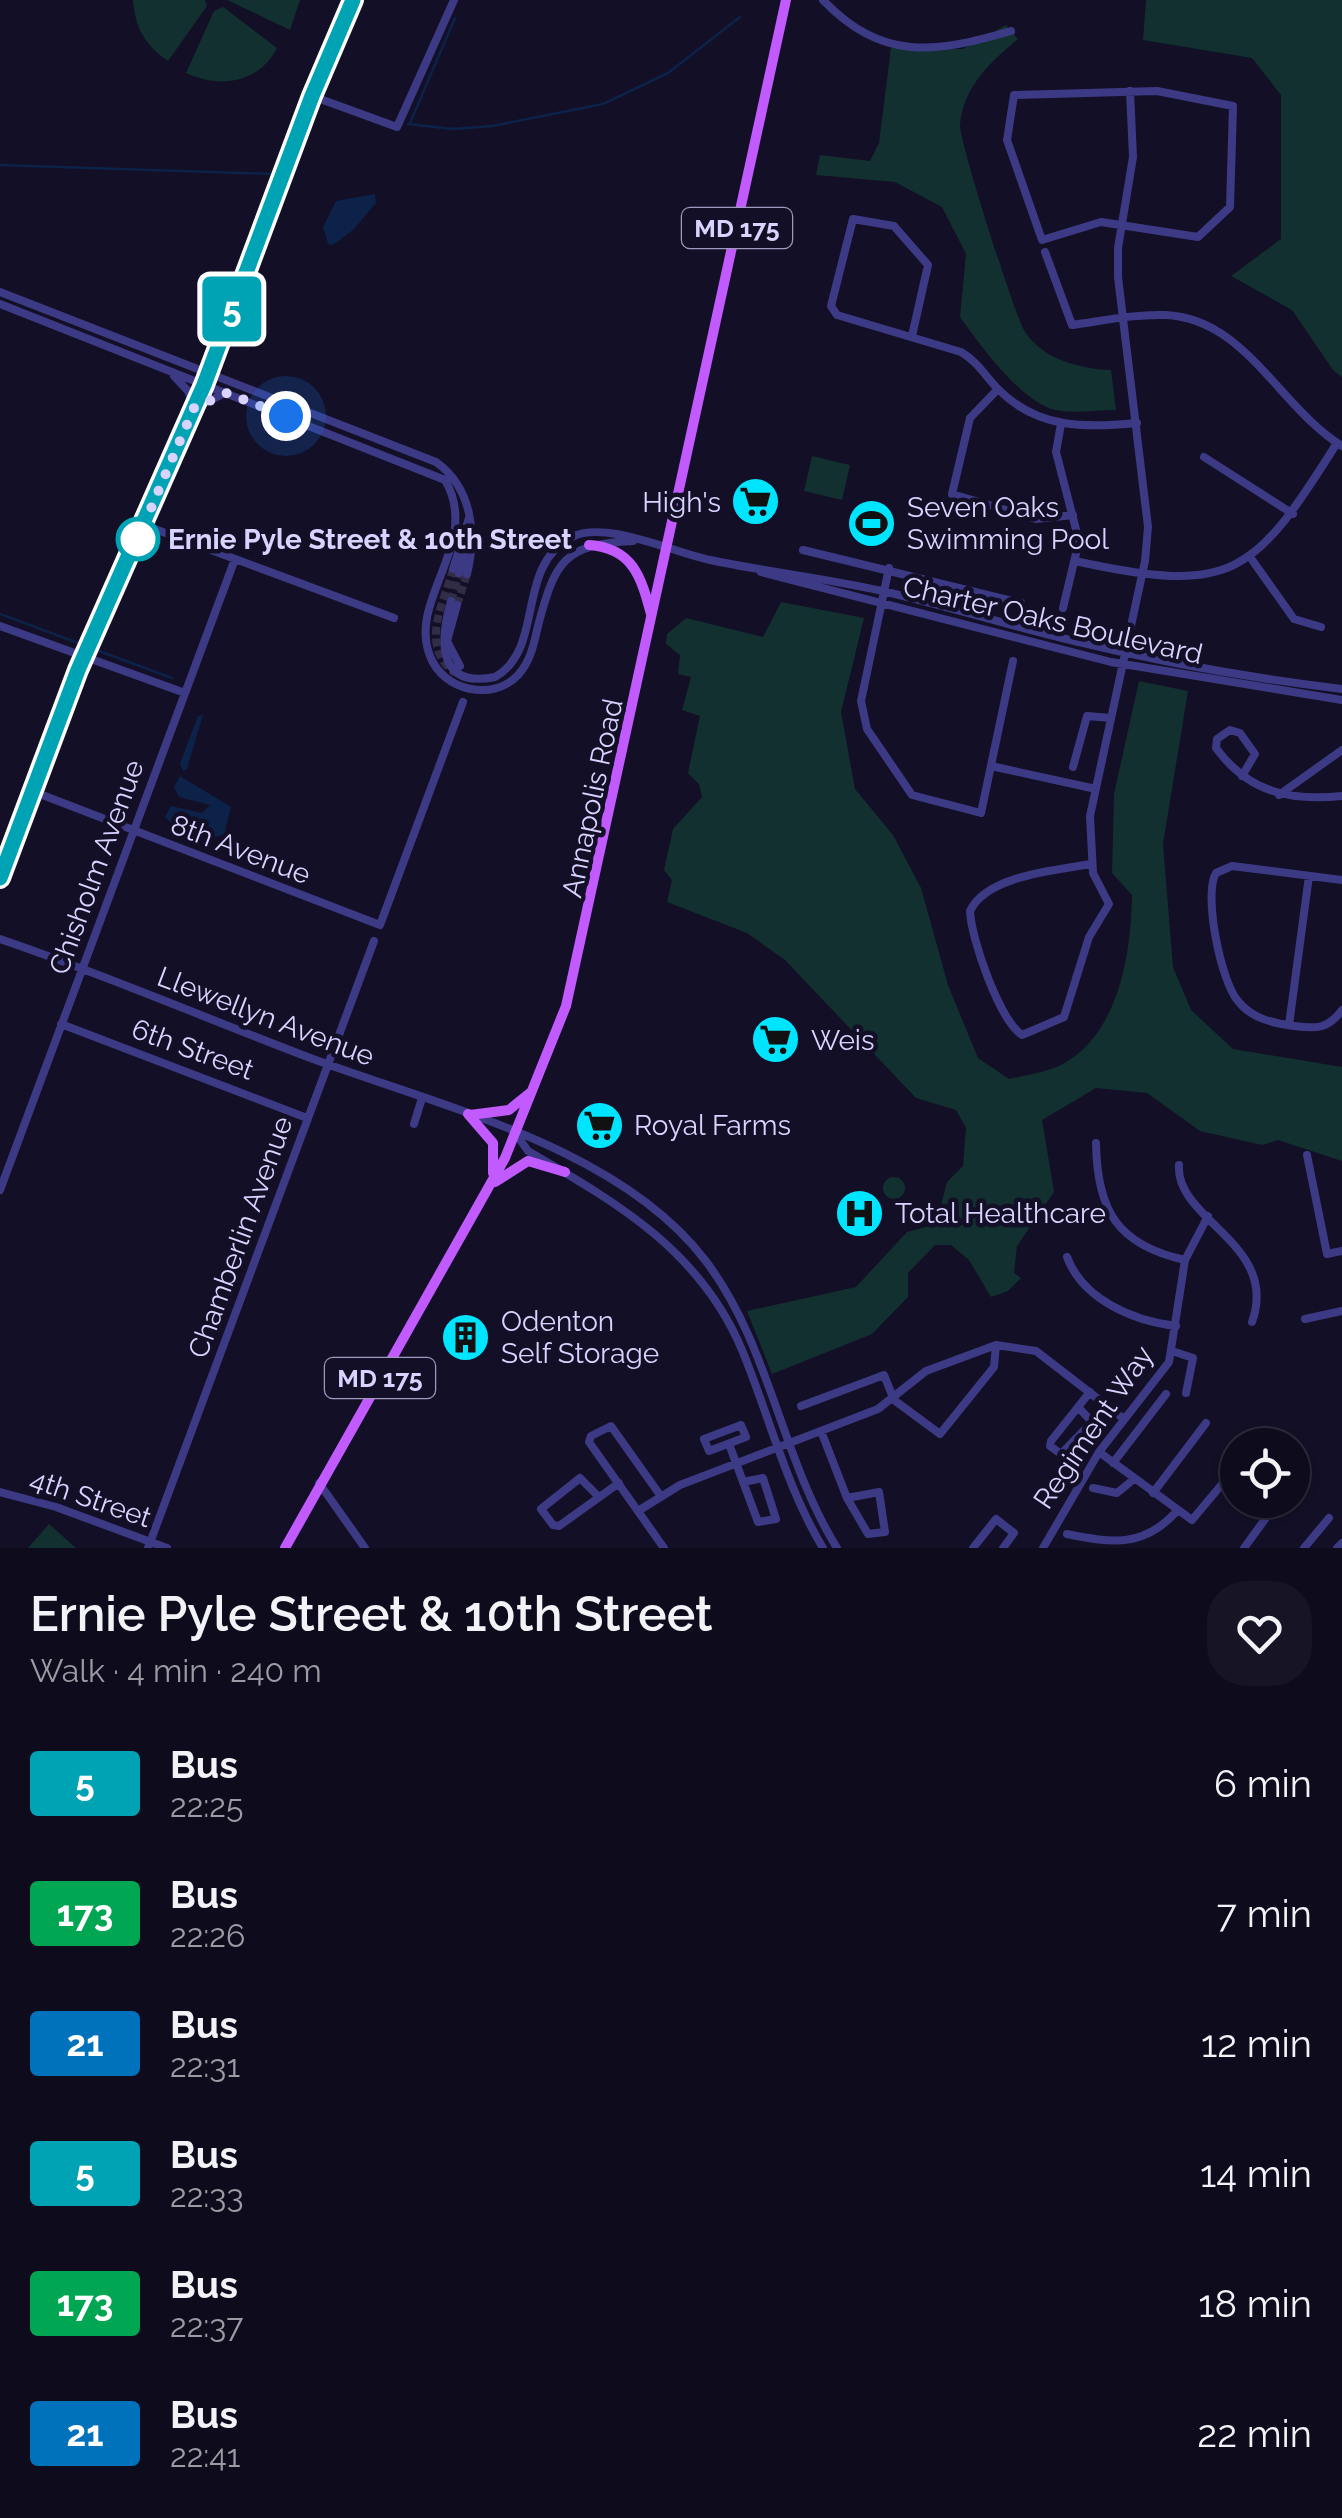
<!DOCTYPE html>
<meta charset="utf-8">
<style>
:root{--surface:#0e0b1c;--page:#171425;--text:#f1f3f6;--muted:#9b9ba3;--line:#2e2b3b}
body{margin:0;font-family:Raleway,sans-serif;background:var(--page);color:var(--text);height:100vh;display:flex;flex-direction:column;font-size:38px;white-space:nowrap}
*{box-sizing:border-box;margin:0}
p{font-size:32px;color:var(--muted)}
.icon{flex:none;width:55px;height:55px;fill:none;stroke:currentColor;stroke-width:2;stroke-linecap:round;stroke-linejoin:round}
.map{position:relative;height:1548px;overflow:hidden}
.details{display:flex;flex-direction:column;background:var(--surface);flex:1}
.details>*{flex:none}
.badge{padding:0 20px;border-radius:8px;font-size:35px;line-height:65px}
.tools{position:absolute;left:1220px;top:1428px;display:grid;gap:20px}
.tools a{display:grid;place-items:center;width:90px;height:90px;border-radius:50%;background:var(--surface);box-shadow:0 2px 8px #0004,0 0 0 2px var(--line);font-size:50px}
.you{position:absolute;width:50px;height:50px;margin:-25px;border:8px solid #fff;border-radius:50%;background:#1a73e8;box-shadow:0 0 0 15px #1a73e833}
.map>.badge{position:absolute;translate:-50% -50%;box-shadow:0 0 0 5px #fff}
.round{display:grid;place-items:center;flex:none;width:105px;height:105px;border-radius:40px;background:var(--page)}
.overview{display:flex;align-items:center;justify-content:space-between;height:170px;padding:0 30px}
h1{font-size:48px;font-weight:600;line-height:75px}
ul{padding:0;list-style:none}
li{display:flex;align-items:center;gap:30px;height:130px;padding:0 30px}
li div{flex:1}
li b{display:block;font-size:38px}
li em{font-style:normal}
li .badge{min-width:110px;font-weight:700;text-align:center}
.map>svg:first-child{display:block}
.green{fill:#12302f}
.water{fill:#0c2248}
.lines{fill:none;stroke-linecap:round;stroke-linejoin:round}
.stream{stroke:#0c2248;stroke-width:2.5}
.minor-tunnel{stroke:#312d47;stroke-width:8;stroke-dasharray:8 4;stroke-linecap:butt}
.minor{stroke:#3d3a85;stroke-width:8}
.major{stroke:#c25bff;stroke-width:10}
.line-casing{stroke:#fff;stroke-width:22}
.line{stroke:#00a3b4;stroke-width:15}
.walk{stroke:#d9d4ff;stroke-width:10;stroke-dasharray:0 18}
.stop-dot{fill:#fff;stroke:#00a3b4;stroke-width:5}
.labels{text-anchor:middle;stroke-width:9;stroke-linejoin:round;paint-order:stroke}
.shield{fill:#130f26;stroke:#9e99be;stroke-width:2.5}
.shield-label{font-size:25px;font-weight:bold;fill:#d9d4ff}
.poi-label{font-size:28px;fill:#d9d4ff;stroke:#130f26;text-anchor:start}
.stop-label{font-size:28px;font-weight:bold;fill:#d9d4ff;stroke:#130f26;text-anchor:start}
.street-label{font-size:28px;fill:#d9d4ff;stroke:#130f26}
</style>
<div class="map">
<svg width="1342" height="1548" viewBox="0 0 1342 1548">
<rect width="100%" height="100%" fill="#130f26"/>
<path class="green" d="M133 0H205L207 6 168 61C145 45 135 28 133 0Z
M227 0H300L290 30Z
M1146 0H1342V377L1333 370 1292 310 1231 276 1281 239V95L1252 58 1143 40Z
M223 7 277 48C259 83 221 89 186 73L214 11Z
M1006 25 1018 39C992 61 963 86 960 125 959 140 1014 313 1024 330 1041 359 1080 369 1111 370L1116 410C1098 410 1079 413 1061 411 1025 408 980 345 960 317L966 254 942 207 895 182 816 175 820 155 870 161 879 143 891 48 963 49Z
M812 456 850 465 842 500 804 491Z
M781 602 864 618 841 712 855 789 893 835 921 888 948 985 978 1058 1009 1079C1026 1075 1048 1072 1063 1064 1119 1033 1131 954 1132 895L1112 873 1114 794 1139 681 1188 691 1163 844 1173 967 1191 1010 1233 1049 1342 1067V1161L1278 1140 1262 1145 1200 1131 1147 1093 1096 1088 1042 1120 1054 1192 1017 1246 1014 1273 1021 1278 1008 1291 991 1297 969 1260 951 1245H935L908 1273V1297L872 1334 772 1374 747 1311 856 1287 907 1232 929 1226 940 1209 947 1182 963 1166 966 1128 956 1110 916 1098 785 960 747 933 667 902 672 880 664 870 673 829 702 797 699 784 688 773 700 716 682 710 691 677 678 674 680 655 666 644 667 634 686 618 763 637Z
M883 1188a11 11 0 1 1 22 0a11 11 0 1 1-22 0Z
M49 1524 76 1548H28Z"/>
<path class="water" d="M375 194 376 203 353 230 333 245 328 244 323 227 336 201Z
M877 504 890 526 867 540 854 519 865 512 869 519 875 516 871 508Z
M203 715 187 769 183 771 180 763 198 716Z
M180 776 231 807 224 835C203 840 178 834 165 817L171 806 202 813 210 805 179 797 174 787Z"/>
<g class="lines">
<path class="stream" d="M410 123 455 18
M408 124 453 129 492 126 603 104 668 73 740 17
M0 165 273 174
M0 614 78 643
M99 651 172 678"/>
<path class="minor-tunnel" d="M453 569C443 605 419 646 455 673
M451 601 459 573
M457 605 467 574"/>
<path class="minor" d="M823 0C882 62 935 53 1011 31
M1157 91 1233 106 1230 207 1198 237 1101 222 1042 240 1007 140 1014 95Z
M312 96 397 127 454 0
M1045 252 1072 325C1102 321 1134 314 1165 315 1245 318 1278 406 1342 446
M0 292 436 462C472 488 477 533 467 574
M0 304 445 480C482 543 407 599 430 656 443 691 493 702 518 675 531 661 534 643 538 626 555 562 563 544 633 541
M912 336 928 265 894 226 853 219 831 306 837 315 961 352C978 362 985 376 999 390 1038 429 1086 428 1137 423
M174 376 188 391 195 408 223 394
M998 389 970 418 952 494 1036 519 1073 515
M1061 424 1056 452 1079 541 1063 608
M1204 457 1293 514
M144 525 394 618
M803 550 1021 603
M1250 557 1294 619 1321 627
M1075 561C1234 596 1254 575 1337 443
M889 568 861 701 867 729 912 795 981 813 1013 661
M453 569 469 518
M761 572 1111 662 1342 700
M459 573 468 532
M451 601C440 639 436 689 495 677 546 648 514 567 572 537 605 520 672 552 710 560 767 572 825 578 882 591 944 605 1004 624 1066 639 1156 661 1249 678 1342 689
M457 605 447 641 460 666
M0 626 185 693
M991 766 1096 789
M1073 767 1087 716 1111 718
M1242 776 1255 754 1240 733 1230 730 1217 739 1216 748C1249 793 1290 801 1342 796
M32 791 380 925 463 702
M1279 795 1342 750
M1091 864C1058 870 987 875 970 911 971 939 1000 1021 1022 1035L1064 1017 1089 937 1109 904 1093 873 1090 816 1145 561 1148 527 1118 277V248L1133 157 1130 91
M0 879 78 671 205 385 312 96 353 0
M1342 880 1232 866 1216 873C1203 894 1221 982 1238 1001 1252 1019 1273 1023 1294 1026 1317 1029 1328 1029 1342 1010
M0 939C103 974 203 1017 305 1056 434 1105 617 1145 705 1260 770 1345 781 1458 837 1548
M61 1024 307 1118
M1289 1025 1309 876
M414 1124 422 1098
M516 1134 528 1151C617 1203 700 1250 742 1350 769 1415 786 1487 823 1548
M1096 1143C1097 1210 1117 1245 1185 1260
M1307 1155 1327 1254 1342 1251
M1179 1165C1175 1220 1280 1244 1252 1322
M0 1190 235 559
M1067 1257C1083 1300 1134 1321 1176 1326
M1305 1319 1342 1311
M1172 1351 1193 1358 1186 1393
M801 1406 884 1375 894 1400 940 1434 994 1367 996 1345
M1078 1407 1092 1422 1061 1454 1050 1446 1051 1441 1090 1392
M741 1425 746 1437 709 1451 704 1439Z
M821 1431 847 1498 868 1534 885 1532 879 1492 847 1498
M729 1444 758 1522 776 1519 763 1478 743 1482
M1099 1452 1192 1520 1238 1465
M1113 1463 1166 1394
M319 1483 365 1548
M1093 1488 1117 1493 1134 1479
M0 1492 56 1507 167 1548
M1153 1493 1206 1423
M660 1495 611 1426 591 1436 589 1442 664 1548
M599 1497 580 1478 541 1509 553 1525 559 1526 619 1483
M638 1511 680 1485 878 1409 926 1371 996 1345 1036 1351 1124 1419
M1067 1534C1112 1543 1143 1548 1176 1512
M148 1548 374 941
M973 1548 996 1519 1014 1533 1003 1548
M1043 1548 1099 1452 1169 1362 1185 1260 1208 1216
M1244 1548 1279 1500
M1304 1548 1329 1518
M1337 1548 1342 1543"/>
<path class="major" d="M589 545C633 548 641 577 651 614
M468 1114 493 1143V1173
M470 1115 509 1110 531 1092
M495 1182 528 1161 565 1172
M285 1548 505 1158 566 1006 786 0"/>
</g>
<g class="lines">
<defs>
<path id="line" d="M0 878 78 670 204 385 312 96 353 0"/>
</defs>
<use href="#line" class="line-casing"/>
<use href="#line" class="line"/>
<path class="walk" d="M138 539 134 548 194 408 227 393 286 416"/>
</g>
<defs>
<symbol id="supermarket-disc" viewBox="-11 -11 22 22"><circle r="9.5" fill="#00e5ff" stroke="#130f26"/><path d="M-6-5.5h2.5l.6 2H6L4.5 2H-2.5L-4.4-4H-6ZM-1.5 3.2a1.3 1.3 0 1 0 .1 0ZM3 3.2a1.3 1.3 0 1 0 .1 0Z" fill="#111"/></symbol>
<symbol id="stadium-disc" viewBox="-11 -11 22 22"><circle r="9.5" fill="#00e5ff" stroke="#130f26"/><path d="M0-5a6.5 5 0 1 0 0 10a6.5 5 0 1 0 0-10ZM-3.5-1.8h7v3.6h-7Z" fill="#111"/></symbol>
<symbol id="hospital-disc" viewBox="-11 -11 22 22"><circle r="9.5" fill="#00e5ff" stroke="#130f26"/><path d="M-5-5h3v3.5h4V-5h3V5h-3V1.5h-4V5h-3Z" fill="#111"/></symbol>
<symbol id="building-disc" viewBox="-11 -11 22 22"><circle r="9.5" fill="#00e5ff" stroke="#130f26"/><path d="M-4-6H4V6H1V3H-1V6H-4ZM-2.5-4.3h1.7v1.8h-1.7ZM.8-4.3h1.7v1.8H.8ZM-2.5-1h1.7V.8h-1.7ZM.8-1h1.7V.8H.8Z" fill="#111"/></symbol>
</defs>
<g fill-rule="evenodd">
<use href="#supermarket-disc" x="728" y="474" width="55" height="55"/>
<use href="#stadium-disc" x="844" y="496" width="55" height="55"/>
<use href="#supermarket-disc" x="748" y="1012" width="55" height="55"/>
<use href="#supermarket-disc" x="572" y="1098" width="55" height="55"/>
<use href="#hospital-disc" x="832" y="1186" width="55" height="55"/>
<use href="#building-disc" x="438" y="1310" width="55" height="55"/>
</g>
<circle class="stop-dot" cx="138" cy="539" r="20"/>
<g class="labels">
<g class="shield">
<rect x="682" y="208" width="110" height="40" rx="8"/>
<rect x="325" y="1358" width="110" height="40" rx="8"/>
</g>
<g class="shield-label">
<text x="737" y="237">MD 175</text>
<text x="380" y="1387">MD 175</text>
</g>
<g class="poi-label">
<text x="721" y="512" text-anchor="end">High's</text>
<text x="907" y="517">Seven Oaks<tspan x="907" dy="32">Swimming Pool</tspan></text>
<text x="811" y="1050">Weis</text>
<text x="634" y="1135">Royal Farms</text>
<text x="895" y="1223">Total Healthcare</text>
<text x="501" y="1331">Odenton<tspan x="501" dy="32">Self Storage</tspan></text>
</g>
<g class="stop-label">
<text x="168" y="549">Ernie Pyle Street &amp; 10th Street</text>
</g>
<g class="street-label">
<text transform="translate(1053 620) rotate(13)" y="10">Charter Oaks Boulevard</text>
<text transform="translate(592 798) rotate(-78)" y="10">Annapolis Road</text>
<text transform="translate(241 849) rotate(21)" y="10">8th Avenue</text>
<text transform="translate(96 867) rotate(-70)" y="10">Chisholm Avenue</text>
<text transform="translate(266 1016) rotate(21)" y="10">Llewellyn Avenue</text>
<text transform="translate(193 1049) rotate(20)" y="10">6th Street</text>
<text transform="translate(240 1237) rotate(-70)" y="10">Chamberlin Avenue</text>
<text transform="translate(1093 1427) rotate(-56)" y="10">Regiment Way</text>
<text transform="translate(91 1498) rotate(19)" y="10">4th Street</text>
</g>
</g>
</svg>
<div class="tools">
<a><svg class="icon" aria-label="locate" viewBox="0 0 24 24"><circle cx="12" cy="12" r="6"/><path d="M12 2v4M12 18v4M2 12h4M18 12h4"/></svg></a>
</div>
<div class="you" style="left:286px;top:416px"></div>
<b class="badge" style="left:232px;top:309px;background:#00a3b4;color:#fff">5</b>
</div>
<section class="details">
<div class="overview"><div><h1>Ernie Pyle Street &amp; 10th Street</h1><p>Walk · 4 min · 240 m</p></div><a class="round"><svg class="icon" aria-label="heart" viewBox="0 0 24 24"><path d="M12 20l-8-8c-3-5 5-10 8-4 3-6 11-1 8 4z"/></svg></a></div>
<ul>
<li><span class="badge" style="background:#00a3b4;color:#fff">5</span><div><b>Bus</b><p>22:25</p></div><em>6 min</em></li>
<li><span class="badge" style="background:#00a651;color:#fff">173</span><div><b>Bus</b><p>22:26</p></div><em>7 min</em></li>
<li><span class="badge" style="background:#0072bc;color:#fff">21</span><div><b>Bus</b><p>22:31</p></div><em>12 min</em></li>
<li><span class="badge" style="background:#00a3b4;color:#fff">5</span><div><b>Bus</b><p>22:33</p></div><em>14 min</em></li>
<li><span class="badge" style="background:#00a651;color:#fff">173</span><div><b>Bus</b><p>22:37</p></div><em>18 min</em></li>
<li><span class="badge" style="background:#0072bc;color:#fff">21</span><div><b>Bus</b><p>22:41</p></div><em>22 min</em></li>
</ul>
</section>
